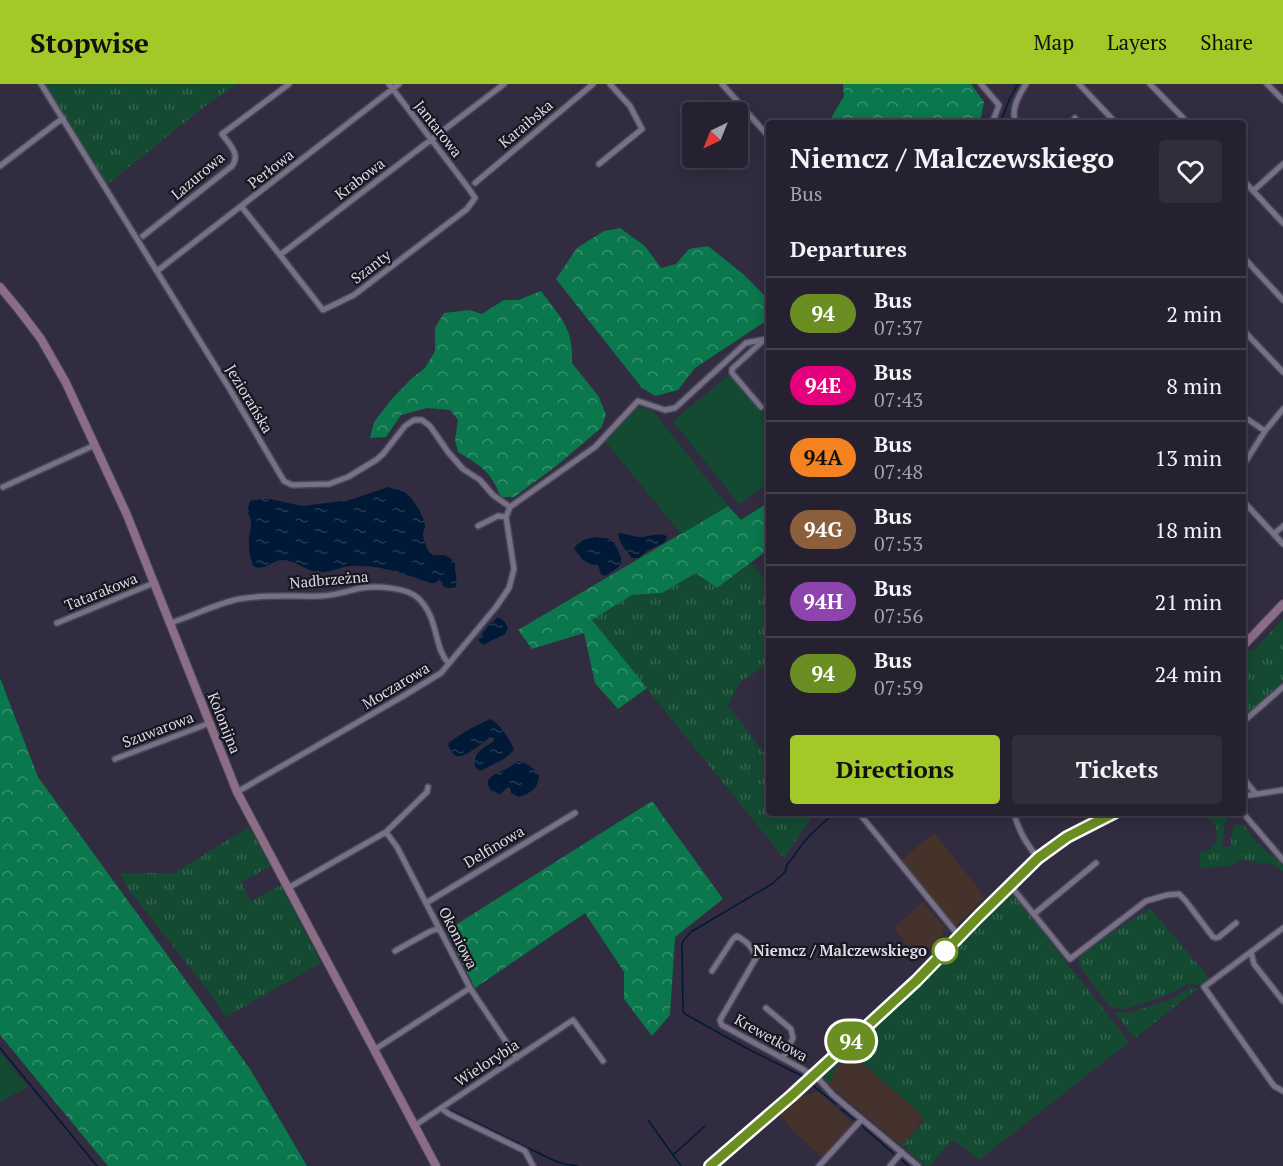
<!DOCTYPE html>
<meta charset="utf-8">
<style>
:root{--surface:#252130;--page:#312e3c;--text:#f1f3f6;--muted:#a3a3ab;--line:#423e4c;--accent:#a2c928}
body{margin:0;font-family:"PT Serif",serif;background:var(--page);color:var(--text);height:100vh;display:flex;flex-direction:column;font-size:22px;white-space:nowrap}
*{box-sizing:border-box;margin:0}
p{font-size:20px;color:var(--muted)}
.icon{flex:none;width:33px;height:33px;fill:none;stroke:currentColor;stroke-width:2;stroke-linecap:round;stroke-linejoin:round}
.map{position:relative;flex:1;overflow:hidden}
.side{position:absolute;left:766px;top:36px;width:480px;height:696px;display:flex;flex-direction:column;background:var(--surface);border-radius:6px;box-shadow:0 3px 15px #0003,0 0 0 2px var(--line)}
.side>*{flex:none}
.badge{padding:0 12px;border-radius:20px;font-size:21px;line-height:39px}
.needle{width:39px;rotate:223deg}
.controls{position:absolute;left:682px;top:18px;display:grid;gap:12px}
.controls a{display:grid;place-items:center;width:66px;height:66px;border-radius:6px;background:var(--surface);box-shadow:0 3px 15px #0003,0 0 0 2px var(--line);font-size:30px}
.map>.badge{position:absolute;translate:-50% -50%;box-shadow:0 0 0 3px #fff}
h2{padding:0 24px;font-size:22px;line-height:54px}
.round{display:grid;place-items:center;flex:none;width:63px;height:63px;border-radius:6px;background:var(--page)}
.headline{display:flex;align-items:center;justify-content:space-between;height:102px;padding:0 24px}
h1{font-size:28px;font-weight:700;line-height:45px}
.button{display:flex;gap:12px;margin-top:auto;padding:12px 24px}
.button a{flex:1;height:69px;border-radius:6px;background:var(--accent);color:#111;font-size:24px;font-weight:700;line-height:69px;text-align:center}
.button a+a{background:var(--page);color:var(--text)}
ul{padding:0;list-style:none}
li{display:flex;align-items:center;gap:18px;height:72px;padding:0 24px;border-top:2px solid var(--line)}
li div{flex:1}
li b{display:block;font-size:22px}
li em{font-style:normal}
li .badge{min-width:66px;font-weight:700;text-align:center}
header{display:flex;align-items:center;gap:36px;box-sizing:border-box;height:84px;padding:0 30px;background:var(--accent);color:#111}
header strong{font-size:28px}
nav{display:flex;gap:33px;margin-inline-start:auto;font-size:21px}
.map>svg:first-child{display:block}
.commercial{fill:#45322c}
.industrial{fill:#45332a}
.grass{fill:url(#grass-tufts)}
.forest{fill:url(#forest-crowns)}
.garden{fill:#144a31}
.water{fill:url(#water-ripples)}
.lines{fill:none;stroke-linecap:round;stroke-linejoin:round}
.stream{stroke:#001936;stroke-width:1.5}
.street-casing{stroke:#4b4758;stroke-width:8}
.secondary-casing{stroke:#4b4758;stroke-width:10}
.street{stroke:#767187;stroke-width:5}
.secondary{stroke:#8b6d85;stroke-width:8}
.line-casing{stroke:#fff;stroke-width:14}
.line{stroke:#6b8e23;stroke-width:9}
.stop-dot{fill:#fff;stroke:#6b8e23;stroke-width:3}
.labels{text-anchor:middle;stroke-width:4.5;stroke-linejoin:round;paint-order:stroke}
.street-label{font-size:15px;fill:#dbd9e6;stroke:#18161f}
.stop-label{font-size:15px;font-weight:bold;fill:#dbd9e6;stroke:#18161f;text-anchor:end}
</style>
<header>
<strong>Stopwise</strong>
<nav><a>Map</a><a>Layers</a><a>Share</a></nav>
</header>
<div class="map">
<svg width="1283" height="1082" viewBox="0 0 1283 1082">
<defs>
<pattern id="grass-tufts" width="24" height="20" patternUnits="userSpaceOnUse" patternTransform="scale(1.5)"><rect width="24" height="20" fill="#144a31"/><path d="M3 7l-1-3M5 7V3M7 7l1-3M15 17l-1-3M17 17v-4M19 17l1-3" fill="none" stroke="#36644f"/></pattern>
<pattern id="forest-crowns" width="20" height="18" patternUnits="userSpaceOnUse" patternTransform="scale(1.5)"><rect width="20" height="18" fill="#0a774c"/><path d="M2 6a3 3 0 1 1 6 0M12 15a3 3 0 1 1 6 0" fill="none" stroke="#39906e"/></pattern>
<pattern id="water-ripples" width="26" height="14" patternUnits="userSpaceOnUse" patternTransform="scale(1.5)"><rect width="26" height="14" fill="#001936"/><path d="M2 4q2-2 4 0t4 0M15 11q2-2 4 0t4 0" fill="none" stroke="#253a53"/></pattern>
</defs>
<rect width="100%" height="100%" fill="#312c40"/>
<path class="commercial" d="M923 818 944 843 943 851 918 875 894 844Z
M852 971 922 1031V1037L904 1059 894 1056 829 1001 836 984Z
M818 1008 854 1040 824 1075 795 1049 780 1030 800 1013Z"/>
<path class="industrial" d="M934 749 985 813 955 843 901 776Z"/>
<path class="grass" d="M43 0H237L205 22 108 100 99 87Z
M752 479 769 502V580L741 597 728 621 769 676 770 729H809L812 733 784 774 591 536 632 511 662 509 696 489 717 504Z
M1283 535V597L1244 634V572L1247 568 1254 566Z
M1205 729H1229V733L1224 742V754L1221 763 1232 762 1231 757 1234 741H1244L1254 756 1283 780V787L1270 779 1261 780 1254 777 1242 776 1230 782 1203 784 1199 782 1200 768 1210 766 1212 761 1217 759 1216 741 1206 733Z
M249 743 271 782 241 798 251 817 281 801 321 879 226 933 203 900 128 805 120 789H174Z
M1011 808 1129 958 979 1076 954 1056 953 1058 951 1057 930 1082H925L907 1067V1064L904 1061 902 1063 896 1057 904 1060 923 1038 922 1031 852 970 835 984 829 1000 822 992 823 988 954 861 956 863 958 861 957 859Z
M1150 824 1210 895 1202 901 1189 900 1162 913 1122 926 1108 921 1079 881V874L1107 852Z
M1190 904 1197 905 1135 954 1113 927 1123 929 1130 928 1170 916Z"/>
<path class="forest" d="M843 0H971L984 18 980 39H828L844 12Z
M620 144 645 162 661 184 676 180 689 165 708 162 743 190 769 216V235L695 284 678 306 655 312 642 304 556 195 577 164 604 147Z
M541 207C560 233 574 244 572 279L599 313 606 331 601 344 555 383 514 413H501C489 385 482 383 458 368L455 356 458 336 450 326 427 324 401 331 386 353 370 354 374 338 391 316 412 294 425 284 435 267V244L444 229 470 226 482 230 504 216H518Z
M769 418V465L717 504 696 489 662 509 632 511 592 536 647 604 618 625 595 599 584 549 532 565 518 546 728 422 741 436Z
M0 594 38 693 250 985 307 1082H108L0 951Z
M652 717 723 815 675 853 670 931 652 952 624 915V888L585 829 475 904 446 847Z"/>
<path class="garden" d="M730 290 759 326 763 323 769 332V399L739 420 673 337Z
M639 323 653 327 728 422 681 450 605 357Z
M0 968 28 1003 0 1018Z"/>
<path class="water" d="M388 403C393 405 402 406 406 409 413 414 425 434 425 442 425 445 423 448 423 451 423 455 428 467 430 469 436 475 444 465 455 479 454 487 458 495 456 503 451 505 447 504 443 502L442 498 439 496 435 499H431C405 490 378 480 350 482 339 483 328 490 318 488 306 487 295 476 283 476 271 476 265 488 253 482 251 476 249 469 249 462 247 446 256 441 247 427L250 417 260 415H270L302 422 350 416Z
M618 449C625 449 631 452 638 453 649 454 653 448 667 452L665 458 647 467 639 474H632C627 467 618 458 618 449Z
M595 453 612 455C623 476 628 479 605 492L601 490 598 481 590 480 583 476 574 465C578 456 587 455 595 453Z
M498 533 504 537 508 544 505 550 483 561 478 556 488 542Z
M491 635C501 642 510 655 514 666L504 675 480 687 475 683C473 667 483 665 494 657V654L490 653C484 658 464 675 456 672 452 670 449 664 448 660 453 654 483 637 491 635Z
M518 677C528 679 533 684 539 691 539 704 531 709 519 713L511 709V705L508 703 499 711H496C479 696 491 692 506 685 510 683 514 680 518 677Z"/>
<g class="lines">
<path class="stream" d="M1000 39 1010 14 1018 0
M0 964 97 1082
M804 993 748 965 685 930 683 927 682 860 683 857 691 848 772 800 785 788 787 781 807 754 834 729
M811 1000 836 1020
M448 1025 555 1077 564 1080 578 1082
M841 1025 855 1036
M648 1036 681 1082
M862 1042 894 1070
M673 1071 705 1042
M902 1076 908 1082"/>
<defs>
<path id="street" d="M41 0 229 304 284 397 292 401 329 400 348 393 376 376 383 370 405 342 414 336H422L430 342 448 368 463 385 480 396 493 411 510 423
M722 0 770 54
M981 0 999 21 995 32 991 39
M1079 0 1116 39
M1150 0 1188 39
M1267 0 1283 16
M1016 39C1010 26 1019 11 1026 0
M1071 39 1075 34
M599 80 642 45 630 22 610 0
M0 82 63 34
M1244 97 1283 139
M475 99 593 0
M1253 107 1283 80
M241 122 280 171 504 0
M143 152 232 82C241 70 229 60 222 50L289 0
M280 171 323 226 354 211 467 125 475 114 469 105 389 0
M1244 174 1283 216
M157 187 399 0
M1244 247 1283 288
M761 323 732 289V285L764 256
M1244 333 1265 347
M1244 380 1265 347 1283 325
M3 403 95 361
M1244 418 1283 460
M478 442 498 432 506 433
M1274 450 1283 442
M57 539 154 499
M170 539C193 532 215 520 239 515 266 510 294 513 321 512 334 512 348 507 361 504 377 502 406 503 418 514 439 534 433 561 448 579
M1244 637 1283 603
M115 675 210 639
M1244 695 1256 710
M237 708 405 611 441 589 496 523 509 504 514 485 506 433 510 423 595 363 638 317 665 326 675 324 746 259 766 255 770 251
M1244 712 1283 706
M859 729 959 852
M1014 729C1019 748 1026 759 1038 774
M1243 729 1283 776
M386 748 427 708 428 703
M1010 801 1070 875 1146 817 1167 811 1179 810 1185 816 1213 853 1216 854 1219 853 1236 839
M288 804 386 748 397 763 470 904 374 966
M426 819 575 729
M1034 830 1096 779
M1283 844 1204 903 1274 1002 1283 1007
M395 867 429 848 439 844
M1251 868 1254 880 1283 917
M712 887 733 855 737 852C747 858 752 862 756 874L720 936 722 941 804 986 812 992
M470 904 517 974
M766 924 791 945 793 954 783 974
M814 990 833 1011 918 1082
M441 1024 449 1030 525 1067 533 1082
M414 1042 573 936 603 977
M819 1082 862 1035
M890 1082 902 1068"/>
<path id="secondary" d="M0 203 19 226 41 255 66 299 127 431 237 708 436 1082
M1244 561 1283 520
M710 1082 803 1001 916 897 980 830 1038 774 1067 753 1114 729"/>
</defs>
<use href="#street" class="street-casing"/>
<use href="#secondary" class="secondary-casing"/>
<use href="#street" class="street"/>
<use href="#secondary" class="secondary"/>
</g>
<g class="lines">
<defs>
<path id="line" d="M710 1082 791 1012 916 897 979 832 1038 774 1067 753 1114 729"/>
</defs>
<use href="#line" class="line-casing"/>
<use href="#line" class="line"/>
</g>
<circle class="stop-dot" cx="945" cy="867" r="12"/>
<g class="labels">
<g class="street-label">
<text transform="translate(526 40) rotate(-40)" y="5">Karaibska</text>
<text transform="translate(438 45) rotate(52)" y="5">Jantarowa</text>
<text transform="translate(271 85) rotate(-38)" y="5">Perłowa</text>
<text transform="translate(198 92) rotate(-40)" y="5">Lazurowa</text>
<text transform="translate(360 95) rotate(-37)" y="5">Krabowa</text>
<text transform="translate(371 183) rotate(-37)" y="5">Szanty</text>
<text transform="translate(249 315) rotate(59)" y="5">Jeziorańska</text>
<text transform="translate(329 496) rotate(-5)" y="5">Nadbrzeżna</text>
<text transform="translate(101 508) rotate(-22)" y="5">Tatarakowa</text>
<text transform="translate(396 602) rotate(-31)" y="5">Moczarowa</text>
<text transform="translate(224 639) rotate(68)" y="5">Kolonijna</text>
<text transform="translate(158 646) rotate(-21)" y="5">Szuwarowa</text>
<text transform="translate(494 763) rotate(-31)" y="5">Delfinowa</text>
<text transform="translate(458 854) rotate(63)" y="5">Okoniowa</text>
<text transform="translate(771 954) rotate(29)" y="5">Krewetkowa</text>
<text transform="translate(487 979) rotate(-33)" y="5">Wielorybia</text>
</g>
<g class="stop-label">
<text x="927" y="872">Niemcz / Malczewskiego</text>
</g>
</g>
</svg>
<div class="controls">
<a><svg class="needle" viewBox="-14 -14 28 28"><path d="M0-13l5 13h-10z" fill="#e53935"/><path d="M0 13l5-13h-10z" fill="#a3a3ab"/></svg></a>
</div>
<b class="badge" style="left:851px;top:957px;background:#6b8e23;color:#fff">94</b>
<section class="side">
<div class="headline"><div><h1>Niemcz / Malczewskiego</h1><p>Bus</p></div><a class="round"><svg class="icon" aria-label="heart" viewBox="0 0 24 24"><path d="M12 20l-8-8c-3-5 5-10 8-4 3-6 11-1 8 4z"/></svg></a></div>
<h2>Departures</h2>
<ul>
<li><span class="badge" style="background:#6b8e23;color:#fff">94</span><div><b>Bus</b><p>07:37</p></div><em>2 min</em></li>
<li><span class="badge" style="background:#e6007e;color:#fff">94E</span><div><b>Bus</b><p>07:43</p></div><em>8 min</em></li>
<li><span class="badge" style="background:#f58220;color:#111">94A</span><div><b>Bus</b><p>07:48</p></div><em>13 min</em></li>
<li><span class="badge" style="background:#8b5e3c;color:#fff">94G</span><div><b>Bus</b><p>07:53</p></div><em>18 min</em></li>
<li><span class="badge" style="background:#8e44ad;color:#fff">94H</span><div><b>Bus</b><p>07:56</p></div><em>21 min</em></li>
<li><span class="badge" style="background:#6b8e23;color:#fff">94</span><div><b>Bus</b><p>07:59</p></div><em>24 min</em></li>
</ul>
<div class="button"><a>Directions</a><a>Tickets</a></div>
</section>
</div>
